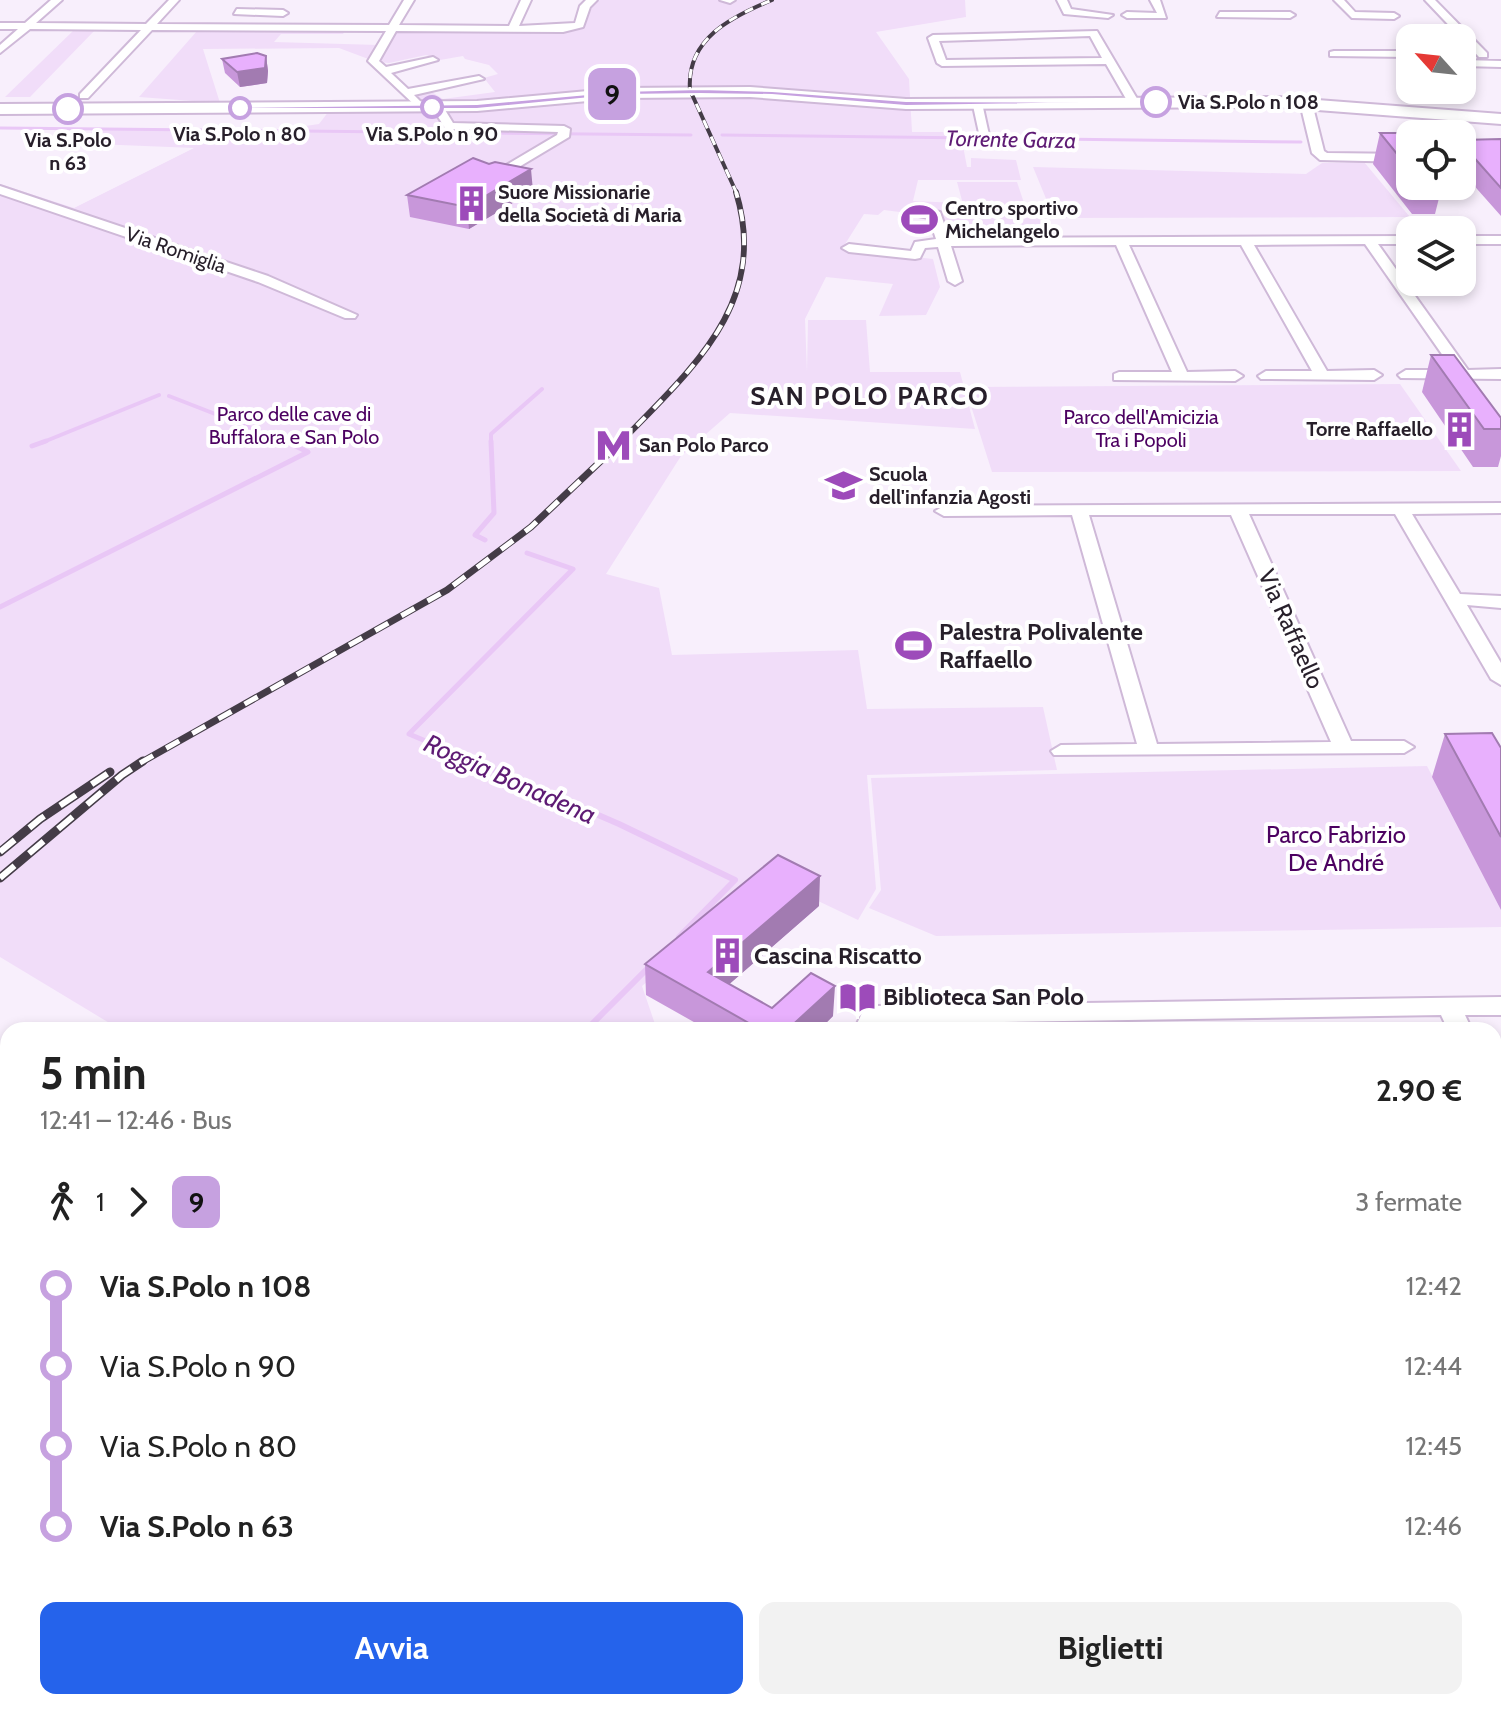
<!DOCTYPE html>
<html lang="it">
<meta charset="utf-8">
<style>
:root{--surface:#fff;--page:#f2f2f2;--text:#222;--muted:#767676;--accent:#2563eb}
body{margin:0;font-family:Cabin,sans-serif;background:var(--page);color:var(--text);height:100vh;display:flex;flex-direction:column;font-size:30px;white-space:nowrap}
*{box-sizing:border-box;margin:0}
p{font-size:26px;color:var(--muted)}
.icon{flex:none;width:44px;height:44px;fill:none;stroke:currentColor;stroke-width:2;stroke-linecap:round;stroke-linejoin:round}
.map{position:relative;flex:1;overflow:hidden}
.details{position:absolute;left:0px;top:1022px;width:1502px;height:688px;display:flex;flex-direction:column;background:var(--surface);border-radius:24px 24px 0 0;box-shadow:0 4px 12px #0003}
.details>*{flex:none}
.badge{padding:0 16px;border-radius:12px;font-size:28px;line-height:52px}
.needle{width:52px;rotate:297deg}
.buttons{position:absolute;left:1396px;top:24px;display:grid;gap:16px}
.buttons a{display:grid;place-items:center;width:80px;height:80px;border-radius:16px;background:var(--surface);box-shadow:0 4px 12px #0003;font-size:40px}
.map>.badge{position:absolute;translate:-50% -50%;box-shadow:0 0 0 4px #fff}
.legs{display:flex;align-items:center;gap:12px;height:88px;padding:0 40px;font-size:26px}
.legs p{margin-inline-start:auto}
.head{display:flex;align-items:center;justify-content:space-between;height:136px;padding:0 40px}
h1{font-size:44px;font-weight:700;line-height:60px}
.button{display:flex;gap:16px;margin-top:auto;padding:16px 40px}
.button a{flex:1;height:92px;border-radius:16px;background:var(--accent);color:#fff;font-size:32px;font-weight:700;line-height:92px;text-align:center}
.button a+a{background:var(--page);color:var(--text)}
ul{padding:0 40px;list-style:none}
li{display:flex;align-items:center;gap:28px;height:80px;font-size:30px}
li i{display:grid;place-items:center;width:12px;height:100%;margin:0 10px;background:currentColor}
li i::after{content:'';width:20px;height:20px;margin:-10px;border:6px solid;border-radius:50%;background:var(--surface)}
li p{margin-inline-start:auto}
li:first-child i{background:linear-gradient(#0000 50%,currentColor 0)}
li:last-child i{background:linear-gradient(currentColor 50%,#0000 0)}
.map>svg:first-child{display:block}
.green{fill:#f1ddf9}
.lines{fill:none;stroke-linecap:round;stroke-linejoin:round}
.stream-far4{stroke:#e9c7f6;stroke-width:3}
.stream-far3{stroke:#e9c7f6;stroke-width:4}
.stream-far2{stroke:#e9c7f6;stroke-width:5}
.stream-far1{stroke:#e9c7f6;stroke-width:6}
.stream{stroke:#e9c7f6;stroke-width:8}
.street-casing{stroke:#cfb9d8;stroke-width:4}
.secondary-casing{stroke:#cfb9d8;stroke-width:4}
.street{fill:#fff;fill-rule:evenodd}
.secondary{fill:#fff;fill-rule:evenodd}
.rail-far3-casing{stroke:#443c47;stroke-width:4}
.rail-far2-casing{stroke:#443c47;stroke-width:6}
.rail-far1-casing{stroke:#443c47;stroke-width:7}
.rail-casing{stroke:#443c47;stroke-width:9}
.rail-far3{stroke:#fff;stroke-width:3;stroke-dasharray:9;stroke-linecap:butt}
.rail-far2{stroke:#fff;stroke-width:4;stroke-dasharray:12;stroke-linecap:butt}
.rail-far1{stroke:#fff;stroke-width:5;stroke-dasharray:15;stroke-linecap:butt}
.rail{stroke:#fff;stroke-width:6;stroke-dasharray:19;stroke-linecap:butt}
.wall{fill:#c897da}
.shaded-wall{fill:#a27bb1}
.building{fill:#e8b0fd;stroke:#a27bb1;stroke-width:2}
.line-1{fill:#c6a1e0;stroke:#fff;stroke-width:2}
.stop-1-dot{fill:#fff;stroke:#c6a1e0;stroke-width:4}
.labels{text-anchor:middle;stroke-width:8;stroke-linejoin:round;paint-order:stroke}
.far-stop-label{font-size:20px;font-weight:bold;fill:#271f2a;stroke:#fff}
.far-poi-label{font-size:20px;font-weight:bold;fill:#271f2a;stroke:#fff;text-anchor:start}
.far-street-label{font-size:20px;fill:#271f2a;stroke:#fff}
.far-park-label{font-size:20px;fill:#4c0161;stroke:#fff}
.far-water-label{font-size:22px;font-style:italic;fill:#5e1b74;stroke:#fff}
.street-label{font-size:24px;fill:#271f2a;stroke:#fff}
.poi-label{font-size:24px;font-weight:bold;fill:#271f2a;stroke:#fff;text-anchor:start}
.park-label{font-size:24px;fill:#4c0161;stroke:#fff}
.far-district-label{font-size:26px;font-weight:bold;letter-spacing:2px;fill:#271f2a;stroke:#fff}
.water-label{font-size:26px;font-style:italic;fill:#5e1b74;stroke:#fff}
</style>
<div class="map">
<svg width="1501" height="1710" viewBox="0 0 1501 1710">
<rect width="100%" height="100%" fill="#f8effc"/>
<path class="green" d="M600 0H965L966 17 876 32 909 79 912 132H982L986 146H963L967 167H971V158L1016 160 1021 180H918L913 201 959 203 967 219 957 182H1017L1029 218H1039L1048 240 946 239 939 217 884 210 878 215 864 214 842 249 933 259 940 287 926 315 879 316 893 284 826 277 805 319 807 372 808 320H866L870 372H960L975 429 730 413 681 456 606 574 659 588 672 655 858 650 867 709 1043 707 1057 770 867 775 876 889 858 920 772 879 642 986 657 1030H121L0 957V184L74 208 194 148 71 143 101 128 278 130 319 124 329 111 426 104 413 94 430 91 443 99 495 92 484 78 498 74 489 65 465 59 463 56 440 60 426 55 389 63 377 62 397 30 579 29C592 22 587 6 600 0Z
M75 29H96L30 97H5Z
M197 31H345L343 34H281L274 42 379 45 371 60 339 48 203 49 220 103 139 97Z
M1364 162 1410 217 1054 218 1033 167 1306 174 1322 163Z
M1400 384 1461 471 992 472 965 387Z
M1427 766 1501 910V927L936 936 869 908 881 890 871 778Z
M8 1164V1702H1494V1556H1501V1710H0V1171Z"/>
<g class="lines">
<path class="stream-far4" d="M0 128 691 135
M722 135 1301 142"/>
<path class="stream-far3" d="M169 396 290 443
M41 443 159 395
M491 443V434L542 389"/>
<path class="stream-far2" d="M32 446 46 441
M485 540 475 535 494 513 491 441
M0 607 308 452 285 441
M478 763 409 734 573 569 527 553"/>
<path class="stream-far1" d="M473 761 619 824 735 880 679 937
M586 1030 649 967"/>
<path class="stream" d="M1095 1702 1116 1710"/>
<defs>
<path id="street" d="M51 0H62L36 23 146 24 169 0H179L157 24 389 25 404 0H414L399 25 509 26 521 0H531L519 26 575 23 580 6 586 0H597L590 7 583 27 563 32 396 31 379 61 386 67 433 57 438 60 391 73 408 89 479 76 484 79 414 95 426 107 420 110 368 61 386 31 152 30 88 98H80V94L141 30 30 29 0 53V45L18 29H0V23H25Z
M720 0H735L730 3Z
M1057 0H1067L1071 9 1113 15 1108 18 1064 14Z
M1150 0H1160L1166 18H1127L1122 15 1127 12 1157 13Z
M1334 0H1344L1355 12 1394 13 1399 16 1394 19 1352 18Z
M1425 0H1435L1487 53V57H1479Z
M237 9 283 10 288 13 283 16 234 14Z
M1220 12H1290L1295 15 1290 18 1217 17Z
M1097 31 1139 102 1137 104H1129L1106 64 942 66 937 63 928 38 933 35ZM1090 36 1102 58 946 60 939 41Z
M1334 51H1410V57L1330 56V52Z
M1462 60 1501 61V67L1462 66Z
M1306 100 1312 103 1324 151 1327 153 1410 154V162L1320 160 1312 153 1300 103Z
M972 101 982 103 989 135 979 133Z
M434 105H442L453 123 564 126 570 129 569 137 492 183 488 182V176L557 135 558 132 449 129 445 128 432 107Z
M0 186 268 276 357 315 355 318H345L258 282 0 194Z
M912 207 940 212 949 238 1410 236V244H1378L1468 370 1501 369V379L1401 378 1398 375 1406 370H1453L1365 244 1254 245 1327 371 1374 370 1382 375 1374 380 1261 379 1258 376 1266 371H1312L1241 245H1129L1187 372 1235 371 1243 376 1235 381 1114 380V374L1119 372H1172L1116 245 951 246 962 281 955 285 948 281 938 247 925 248 920 258 915 259 849 252 842 248 849 244 911 251 915 242 936 239 929 218 908 214V208Z
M1462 236H1501V244H1462Z
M1501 503V513L1412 514 1460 594 1501 596V608L1467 605 1501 663V685L1491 679 1395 514H1249L1351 741H1404L1414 747 1404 753 1054 755 1051 751 1061 745 1137 744 1072 515 944 516 935 511 944 506ZM1089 515H1231L1331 742 1157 744Z
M1501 997V1015H1465L1472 1030H1448L1441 1015 881 1024 878 1030H854L864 1009 873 1006Z
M1494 1094 1501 1097V1130L1494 1128Z
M1494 1527H1501V1557H1494Z"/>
<path id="secondary" d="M750 87 906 99 1278 97 1501 114V124L1278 107 906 109 750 97 621 98 477 111 0 114V104L477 101 621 88Z"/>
</defs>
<use href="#street" class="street-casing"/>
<use href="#secondary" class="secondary-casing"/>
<use href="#street" class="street"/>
<use href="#secondary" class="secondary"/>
<defs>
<path id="rail-far3" d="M737 194 690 90C686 39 731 17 772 0"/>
<path id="rail-far2" d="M620 443C691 369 770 304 736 192"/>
<path id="rail-far1" d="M140 763 447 590 531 527 622 441"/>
<path id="rail" d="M0 852 40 819 110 772
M0 878 122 775 143 761"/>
</defs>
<use href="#rail-far3" class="rail-far3-casing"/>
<use href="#rail-far2" class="rail-far2-casing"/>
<use href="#rail-far1" class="rail-far1-casing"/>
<use href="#rail" class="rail-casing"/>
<use href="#rail-far3" class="rail-far3"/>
<use href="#rail-far2" class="rail-far2"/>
<use href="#rail-far1" class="rail-far1"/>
<use href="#rail" class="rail"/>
</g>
<path class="wall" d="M266 56 268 71 267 83 240 87 225 73 222 59Z
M1380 133 1410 142V186H1442L1435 214H1412L1373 164Z
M1501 139V216L1462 172V140Z
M533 191 469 229 410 217 407 195Z
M1431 355 1501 418V456L1498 467H1473L1422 392Z
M1445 734 1501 748V910L1432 777Z
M819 906 729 984 772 1008 833 1016 819 1030H708L646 995 645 964Z"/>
<path class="shaded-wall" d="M266 56 268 71 267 83 240 87 237 72Z
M531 169 533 191 469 229 467 207Z
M820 876 819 906 710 1001 708 972Z
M835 986 833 1016 819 1030H787Z"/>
<path class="building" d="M257 53 266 56 265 68 237 72 222 59Z
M1380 133H1403L1410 142V170Z
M1501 139V188L1462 144V140Z
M473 158 489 164 495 162 531 169 467 207 407 195Z
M1431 355H1454L1501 418V429H1484Z
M1492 733 1501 748V837L1445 734Z
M778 855 820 876 708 972 772 1008 811 973 835 986 787 1030H761L645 964Z"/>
<path class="line-1" d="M700 89 772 91 906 101 1160 102 906 106 772 95 700 94 621 95 477 109H64L477 104 621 91Z"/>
<defs>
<symbol id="building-bare" viewBox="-9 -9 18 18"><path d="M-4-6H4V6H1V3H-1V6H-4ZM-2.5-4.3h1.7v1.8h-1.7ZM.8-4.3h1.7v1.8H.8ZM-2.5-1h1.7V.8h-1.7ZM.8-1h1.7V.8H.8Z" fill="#9d4bba" stroke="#fff" stroke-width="2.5" paint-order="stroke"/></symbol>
<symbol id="stadium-bare" viewBox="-9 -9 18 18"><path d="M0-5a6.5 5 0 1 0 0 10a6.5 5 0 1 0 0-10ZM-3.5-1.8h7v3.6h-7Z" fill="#9d4bba" stroke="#fff" stroke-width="2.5" paint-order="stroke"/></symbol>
<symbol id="metro-bare" viewBox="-9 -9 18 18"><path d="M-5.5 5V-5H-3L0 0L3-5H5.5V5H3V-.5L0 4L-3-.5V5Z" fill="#9d4bba" stroke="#fff" stroke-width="2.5" paint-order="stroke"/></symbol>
<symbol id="school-bare" viewBox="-9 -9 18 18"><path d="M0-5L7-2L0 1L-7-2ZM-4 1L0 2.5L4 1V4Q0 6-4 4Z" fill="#9d4bba" stroke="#fff" stroke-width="2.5" paint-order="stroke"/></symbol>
<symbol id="library-bare" viewBox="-9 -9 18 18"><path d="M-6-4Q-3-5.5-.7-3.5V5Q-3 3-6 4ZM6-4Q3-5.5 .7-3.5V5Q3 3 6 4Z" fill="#9d4bba" stroke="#fff" stroke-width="2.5" paint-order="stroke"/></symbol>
</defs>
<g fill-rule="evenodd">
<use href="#building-bare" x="446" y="178" width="51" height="51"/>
<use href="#stadium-bare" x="894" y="194" width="51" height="51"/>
<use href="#building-bare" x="1434" y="404" width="51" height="51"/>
<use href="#metro-bare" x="588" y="420" width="51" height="51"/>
<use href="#school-bare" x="818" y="460" width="51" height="51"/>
<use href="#stadium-bare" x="888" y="620" width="51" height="51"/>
<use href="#building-bare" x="702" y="930" width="51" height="51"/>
<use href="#library-bare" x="832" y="972" width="51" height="51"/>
</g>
<g class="stop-1-dot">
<circle cx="1156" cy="102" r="14"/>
<circle cx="432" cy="107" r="10"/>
<circle cx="240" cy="108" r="10"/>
<circle cx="68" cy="109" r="14"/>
</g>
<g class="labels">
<g class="far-stop-label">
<text x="1178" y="109" text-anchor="start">Via S.Polo n 108</text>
<text x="240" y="141">Via S.Polo n 80</text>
<text x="432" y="141">Via S.Polo n 90</text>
<text x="68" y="147">Via S.Polo<tspan x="68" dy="23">n 63</tspan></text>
</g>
<g class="far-poi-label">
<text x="498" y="199">Suore Missionarie<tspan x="498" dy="23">della Società di Maria</tspan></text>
<text x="945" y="215">Centro sportivo<tspan x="945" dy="23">Michelangelo</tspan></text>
<text x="1433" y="436" text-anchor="end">Torre Raffaello</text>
<text x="639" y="452">San Polo Parco</text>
<text x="869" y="481">Scuola<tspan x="869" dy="23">dell'infanzia Agosti</tspan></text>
</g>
<g class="far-street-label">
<text transform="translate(176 250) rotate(19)" y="7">Via Romiglia</text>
</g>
<g class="far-park-label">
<text x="294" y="421">Parco delle cave di<tspan x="294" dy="23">Buffalora e San Polo</tspan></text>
<text x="1141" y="424">Parco dell'Amicizia<tspan x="1141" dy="23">Tra i Popoli</tspan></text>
</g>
<g class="far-water-label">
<text transform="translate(1011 139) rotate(1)" y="8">Torrente Garza</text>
</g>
<g class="street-label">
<text transform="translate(1291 629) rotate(66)" y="8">Via Raffaello</text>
</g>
<g class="poi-label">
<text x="939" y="640">Palestra Polivalente<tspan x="939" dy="28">Raffaello</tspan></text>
<text x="754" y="964">Cascina Riscatto</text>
<text x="883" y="1005">Biblioteca San Polo</text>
</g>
<g class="park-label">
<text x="1336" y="843">Parco Fabrizio<tspan x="1336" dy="28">De André</tspan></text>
</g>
<g class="far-district-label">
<text x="870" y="405">SAN POLO PARCO</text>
</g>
<g class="water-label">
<text transform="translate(510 779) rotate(24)" y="9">Roggia Bonadena</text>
</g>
</g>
</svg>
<div class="buttons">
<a><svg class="needle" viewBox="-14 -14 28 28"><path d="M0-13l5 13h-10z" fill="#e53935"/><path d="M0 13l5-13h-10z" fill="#767676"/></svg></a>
<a><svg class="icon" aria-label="locate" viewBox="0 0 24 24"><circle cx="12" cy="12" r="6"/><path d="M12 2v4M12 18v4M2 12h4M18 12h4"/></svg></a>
<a><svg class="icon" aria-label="layers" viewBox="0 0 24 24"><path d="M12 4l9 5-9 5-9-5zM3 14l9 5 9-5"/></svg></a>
</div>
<b class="badge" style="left:612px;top:94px;background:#c6a1e0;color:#111">9</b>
<section class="details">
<div class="head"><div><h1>5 min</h1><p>12:41 – 12:46 · Bus</p></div><b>2.90 €</b></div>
<div class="legs"><svg class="icon" aria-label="walk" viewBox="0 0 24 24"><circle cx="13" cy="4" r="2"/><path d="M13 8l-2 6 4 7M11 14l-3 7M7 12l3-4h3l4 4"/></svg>1<svg class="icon" aria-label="forward" viewBox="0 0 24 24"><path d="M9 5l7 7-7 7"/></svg><b class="badge" style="background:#c6a1e0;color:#111">9</b><p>3 fermate</p></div>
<ul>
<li><i style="color:#c6a1e0"></i><b>Via S.Polo n 108</b><p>12:42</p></li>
<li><i style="color:#c6a1e0"></i><span>Via S.Polo n 90</span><p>12:44</p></li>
<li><i style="color:#c6a1e0"></i><span>Via S.Polo n 80</span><p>12:45</p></li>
<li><i style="color:#c6a1e0"></i><b>Via S.Polo n 63</b><p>12:46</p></li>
</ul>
<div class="button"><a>Avvia</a><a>Biglietti</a></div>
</section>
</div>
